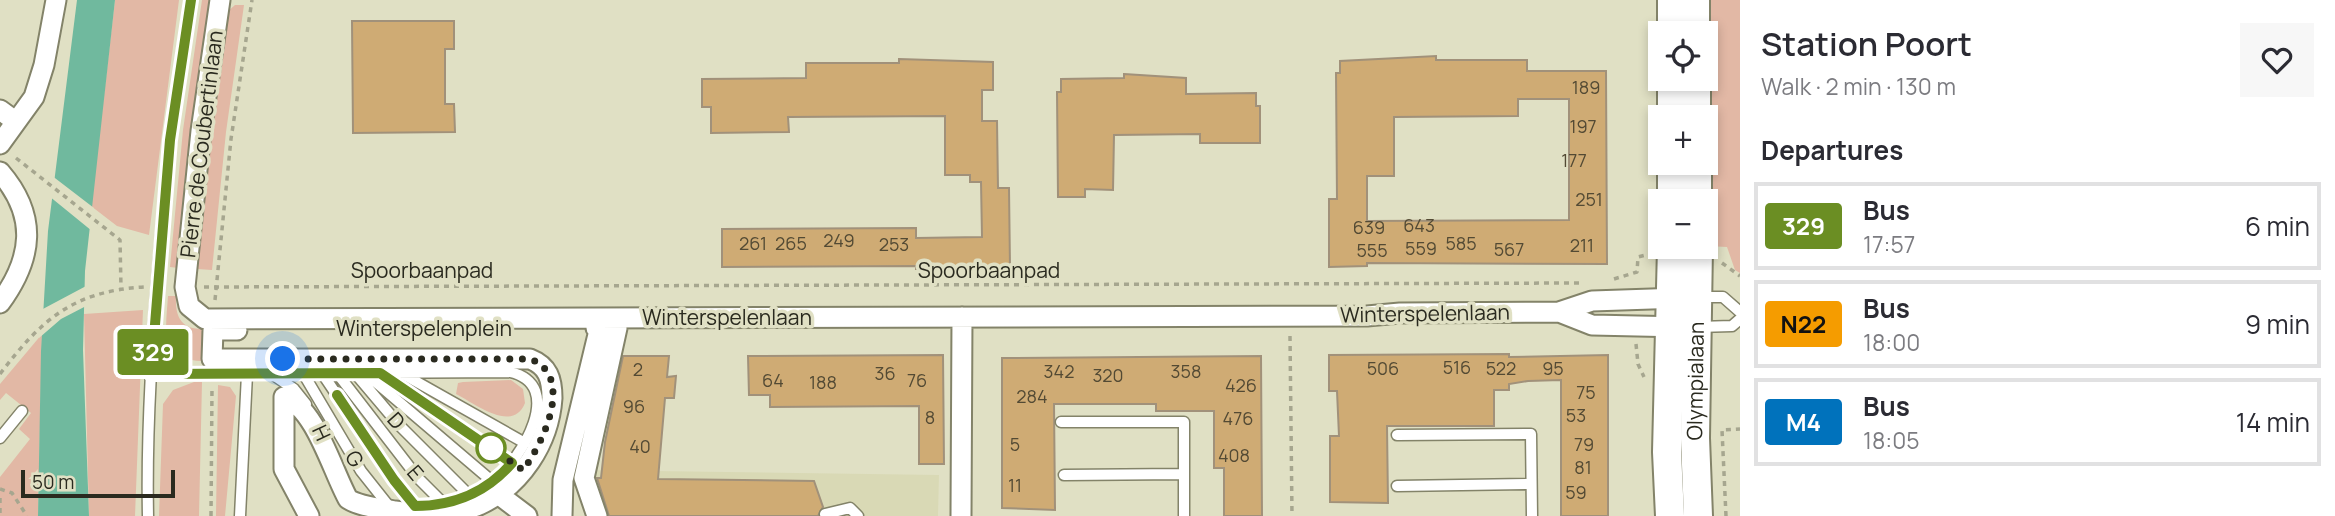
<!DOCTYPE html>
<meta charset="utf-8">
<style>
:root{--surface:#fff;--page:#f7f7f7;--text:#2b2b33;--muted:#7c7c81;--line:#e1e1e2}
body{margin:0;font-family:Manrope,sans-serif;background:var(--page);color:var(--text);height:100vh;display:flex;flex-direction:column;font-size:26px;white-space:nowrap}
*{box-sizing:border-box;margin:0}
p{font-size:23px;color:var(--muted)}
.icon{flex:none;width:38px;height:38px;fill:none;stroke:currentColor;stroke-width:2;stroke-linecap:round;stroke-linejoin:round}
.map{position:relative;flex:1;overflow:hidden}
.panel{display:flex;flex-direction:column;background:var(--surface);width:595px}
.panel>*{flex:none}
.badge{padding:0 14px;border-radius:5px;font-size:24px;line-height:46px}
.fabs{position:absolute;left:1648px;top:21px;display:grid;gap:14px}
.fabs a{display:grid;place-items:center;width:70px;height:70px;border-radius:0px;background:var(--surface);box-shadow:0 4px 10px #0003;font-size:35px}
.scale{position:absolute;left:21px;bottom:18px;width:154px;box-sizing:border-box;padding-left:7px;border:4px solid #2a2a1f;border-top:0;font-size:19px;line-height:24px;white-space:nowrap;color:#2a2a1f;-webkit-text-stroke:5px #e0e0c4;paint-order:stroke}
.you{position:absolute;width:35px;height:35px;margin:-18px;border:5px solid #fff;border-radius:50%;background:#1a73e8;box-shadow:0 0 0 10px #1a73e833}
.map>.badge{position:absolute;translate:-50% -50%;box-shadow:0 0 0 4px #fff}
h2{padding:0 21px;font-size:26px;line-height:63px}
.round{display:grid;place-items:center;flex:none;width:74px;height:74px;border-radius:0px;background:var(--page)}
.summary{display:flex;align-items:center;justify-content:space-between;height:119px;padding:0 21px}
h1{font-size:33px;font-weight:600;line-height:52px}
ul{padding:0;list-style:none}
li{display:flex;align-items:center;gap:21px;height:88px;margin:0 14px 10px;padding:0 7px;border:4px solid var(--line);border-radius:0px}
li div{flex:1}
li b{display:block;font-size:26px}
li em{font-style:normal}
li .badge{min-width:77px;font-weight:700;text-align:center}
main{display:flex;flex:1;min-height:0}
.map>svg:first-child{display:block}
.built{fill:#d9d9b5}
.green{fill:#e2b8a5}
.water{fill:#70b99e}
.pier{fill:#e0e0c4}
.building{fill:#cfab74;stroke:#a1917a;stroke-width:2;fill-rule:evenodd}
.lines{fill:none;stroke-linecap:round;stroke-linejoin:round}
.lane-casing{stroke:#838369;stroke-width:13}
.street-casing{stroke:#838369;stroke-width:23}
.secondary-casing{stroke:#838369;stroke-width:32}
.path{stroke:#a6a68f;stroke-width:3.5;stroke-dasharray:5 5;stroke-linecap:butt}
.lane{stroke:#fff;stroke-width:10}
.street{stroke:#fff;stroke-width:19}
.secondary{stroke:#fff;stroke-width:28}
.line-casing{stroke:#fff;stroke-width:16}
.line{stroke:#6b8e23;stroke-width:10}
.walk{stroke:#2a2a1f;stroke-width:7;stroke-dasharray:0 12.6}
.stop-dot{fill:#fff;stroke:#6b8e23;stroke-width:3.5}
.labels{text-anchor:middle;stroke-width:7;stroke-linejoin:round;paint-order:stroke}
.number-label{font-size:18px;fill:#534a34}
.street-label{font-size:21px;fill:#2a2a1f;stroke:#e0e0c4}
</style>
<main>
<div class="map">
<svg width="1740" height="516" viewBox="0 0 1740 516">
<rect width="100%" height="100%" fill="#e0e0c4"/>
<path class="built" d="M579 470 939 475 938 516H593Z"/>
<path class="green" d="M115 0H179L149 235 117 226 91 206Z
M202 0H210L193 119 178 268 170 267 183 130Z
M1701 0H1740V273L1735 270 1727 247 1706 246V33Z
M235 5H244L226 132 212 270 197 269 211 129 227 12Z
M168 296H176C175 317 181 329 203 329L202 361C158 360 166 329 168 296Z
M143 310 135 516H89L84 314Z
M42 334 38 516H0V477L30 439 19 429 31 413 6 393 0 400V384Z
M511 380 523 389 525 403C513 434 474 403 456 394L458 383 463 382Z
M194 382H202L199 516H159L163 404 173 390Z
M218 385 230 387 236 396 225 516H216Z"/>
<path class="water" d="M77 0H115L85 271 83 350 89 516H38L41 351 48 231Z"/>
<path class="pier" d="M51 175 94 208 92 231 49 196Z
M88 285V305L61 319 39 338 41 310Z"/>
<path class="building" d="M352 21H454V49H445V104H454L455 132 353 133Z
M1436 56V60H1527V71H1606L1607 264 1367 263V266L1329 267V199H1337L1336 73H1340V61ZM1518 99H1569V220L1367 221V176H1394V117L1518 116Z
M899 59 993 62V90H982V121H997L998 188H1009L1010 268 967 272 958 268 916 269V266L722 267V229L916 228V238L982 237 981 182H970V175H945V116L788 117 789 132 711 133V107H702V79L806 78V63H899Z
M1124 74 1186 78V94L1256 93V106H1260V143H1200V134L1114 135 1113 190 1085 189V197H1058L1057 92H1061V79L1124 78Z
M1509 354V357L1608 355V516H1561V380L1528 381 1509 384V390H1494V426H1387L1388 503 1330 502V436H1339L1337 391H1329V355Z
M943 355 944 464H919V406L770 407V395H749L748 356Z
M623 356H669L667 377 676 376 674 398H665L658 479 814 481 823 507 818 516H609L597 478H601L605 442Z
M1261 356 1262 516H1224V468H1214V411H1156V404H1054L1055 510 1002 508V358Z"/>
<g class="lines">
<defs>
<path id="lane" d="M1701 297H1723L1740 312
M1698 327 1732 326 1740 319
M303 373 361 471 388 505
M322 373 394 480 415 506
M337 373 418 478 444 504
M355 373 399 425 470 496
M365 373 493 482
M380 373 512 463
M401 373 525 443
M151 374 510 372C567 385 521 459 495 480 477 495 458 501 435 505
M272 374 294 389 306 404
M1061 422H1184V516
M1397 435 1531 434 1532 516
M0 438 22 411
M1064 475 1183 474
M1397 486 1531 484
M825 514 850 508 858 516
M148 516C146 420 153 323 162 228 169 152 177 75 191 0
M240 516 247 374"/>
<path id="street" d="M220 0 201 131 185 287 189 306 205 319 1367 316 1400 313 1559 312 1592 301 1681 298
M0 110 15 121
M0 144 34 97 44 65 56 0
M0 172C38 216 33 258 0 303
M1559 312 1592 325 1683 327
M596 328H617L584 478 597 516
M237 330H213L212 359H530C548 366 552 379 552 398 549 443 521 486 479 505 452 516 424 515 395 511 380 508 361 507 348 499 332 470 315 407 284 397V469L309 516
M498 494 527 516
M562 516 563 480 602 318
M961 516 962 317"/>
<g id="secondary">
<path d="M1672 0V33"/>
<path d="M1695 0V33"/>
<path d="M1672 79V117"/>
<path d="M1696 79V117"/>
<path d="M1672 163V201"/>
<path d="M1697 163V201"/>
<path d="M1670 516 1667 452 1672 247"/>
<path id="s1" d="M1698 516 1695 438 1698 247"/>
</g>
</defs>
<use href="#lane" class="lane-casing"/>
<use href="#street" class="street-casing"/>
<use href="#secondary" class="secondary-casing"/>
<path class="path" d="M16 158 120 240 121 288
M1722 263 1740 276
M1614 279 1637 272 1638 257 1650 254
M204 287 1579 283
M215 300 231 139 252 0
M1290 336 1292 516
M1636 344 1638 364 1644 377
M0 374C41 320 73 291 144 287
M0 489 12 493 27 516
M0 498V516
M211 516 212 388
M1726 516 1722 430 1740 429"/>
<use href="#lane" class="lane"/>
<use href="#street" class="street"/>
<use href="#secondary" class="secondary"/>
</g>
<g class="lines">
<defs>
<path id="line" d="M191 0 170 140 151 374 380 373 512 463C486 493 454 506 415 506L394 480 337 395"/>
</defs>
<use href="#line" class="line-casing"/>
<use href="#line" class="line"/>
<path class="walk" d="M283 359H530C576 376 542 445 523 470L491 448"/>
</g>
<circle class="stop-dot" cx="491" cy="448" r="14"/>
<g class="labels">
<g class="number-label">
<text x="1586" y="94">189</text>
<text x="1583" y="133">197</text>
<text x="1574" y="167">177</text>
<text x="1589" y="206">251</text>
<text x="1419" y="232">643</text>
<text x="1369" y="234">639</text>
<text x="839" y="247">249</text>
<text x="753" y="250">261</text>
<text x="791" y="250">265</text>
<text x="1461" y="250">585</text>
<text x="894" y="251">253</text>
<text x="1582" y="252">211</text>
<text x="1421" y="255">559</text>
<text x="1509" y="256">567</text>
<text x="1372" y="257">555</text>
<text x="1457" y="374">516</text>
<text x="1383" y="375">506</text>
<text x="1501" y="375">522</text>
<text x="1553" y="375">95</text>
<text x="638" y="376">2</text>
<text x="1059" y="378">342</text>
<text x="1186" y="378">358</text>
<text x="885" y="380">36</text>
<text x="1108" y="382">320</text>
<text x="773" y="387">64</text>
<text x="917" y="387">76</text>
<text x="823" y="389">188</text>
<text x="1241" y="392">426</text>
<text x="1586" y="399">75</text>
<text x="1032" y="403">284</text>
<text x="634" y="413">96</text>
<text x="1576" y="422">53</text>
<text x="930" y="424">8</text>
<text x="1238" y="425">476</text>
<text x="1015" y="451">5</text>
<text x="1584" y="451">79</text>
<text x="640" y="453">40</text>
<text x="1234" y="462">408</text>
<text x="1583" y="474">81</text>
<text x="1015" y="492">11</text>
<text x="1576" y="499">59</text>
</g>
<g class="street-label">
<text transform="translate(202 144) rotate(-83)" y="7">Pierre de Coubertinlaan</text>
<text x="422" y="278">Spoorbaanpad</text>
<text x="989" y="278">Spoorbaanpad</text>
<text transform="translate(1425 314) rotate(-1)" y="7">Winterspelenlaan</text>
<text x="727" y="325">Winterspelenlaan</text>
<text x="424" y="336">Winterspelenplein</text>
<text dy="7" stroke="none"><textPath href="#s1" startOffset="135">Olympialaan</textPath></text>
<text transform="translate(396 421) rotate(48)" y="7">D</text>
<text transform="translate(321 433) rotate(65)" y="7">H</text>
<text transform="translate(354 459) rotate(59)" y="7">G</text>
<text transform="translate(415 473) rotate(50)" y="7">E</text>
</g>
</g>
</svg>
<div class="fabs">
<a><svg class="icon" aria-label="locate" viewBox="0 0 24 24"><circle cx="12" cy="12" r="6"/><path d="M12 2v4M12 18v4M2 12h4M18 12h4"/></svg></a>
<a>+</a>
<a>−</a>
</div>
<div class="scale">50 m</div>
<div class="you" style="left:283px;top:359px"></div>
<b class="badge" style="left:153px;top:352px;background:#6b8e23;color:#fff">329</b>
</div>
<section class="panel">
<div class="summary"><div><h1>Station Poort</h1><p>Walk · 2 min · 130 m</p></div><a class="round"><svg class="icon" aria-label="heart" viewBox="0 0 24 24"><path d="M12 20l-8-8c-3-5 5-10 8-4 3-6 11-1 8 4z"/></svg></a></div>
<h2>Departures</h2>
<ul>
<li><span class="badge" style="background:#6b8e23;color:#fff">329</span><div><b>Bus</b><p>17:57</p></div><em>6 min</em></li>
<li><span class="badge" style="background:#f59c00;color:#111">N22</span><div><b>Bus</b><p>18:00</p></div><em>9 min</em></li>
<li><span class="badge" style="background:#0072bc;color:#fff">M4</span><div><b>Bus</b><p>18:05</p></div><em>14 min</em></li>
</ul>
</section>
</main>
